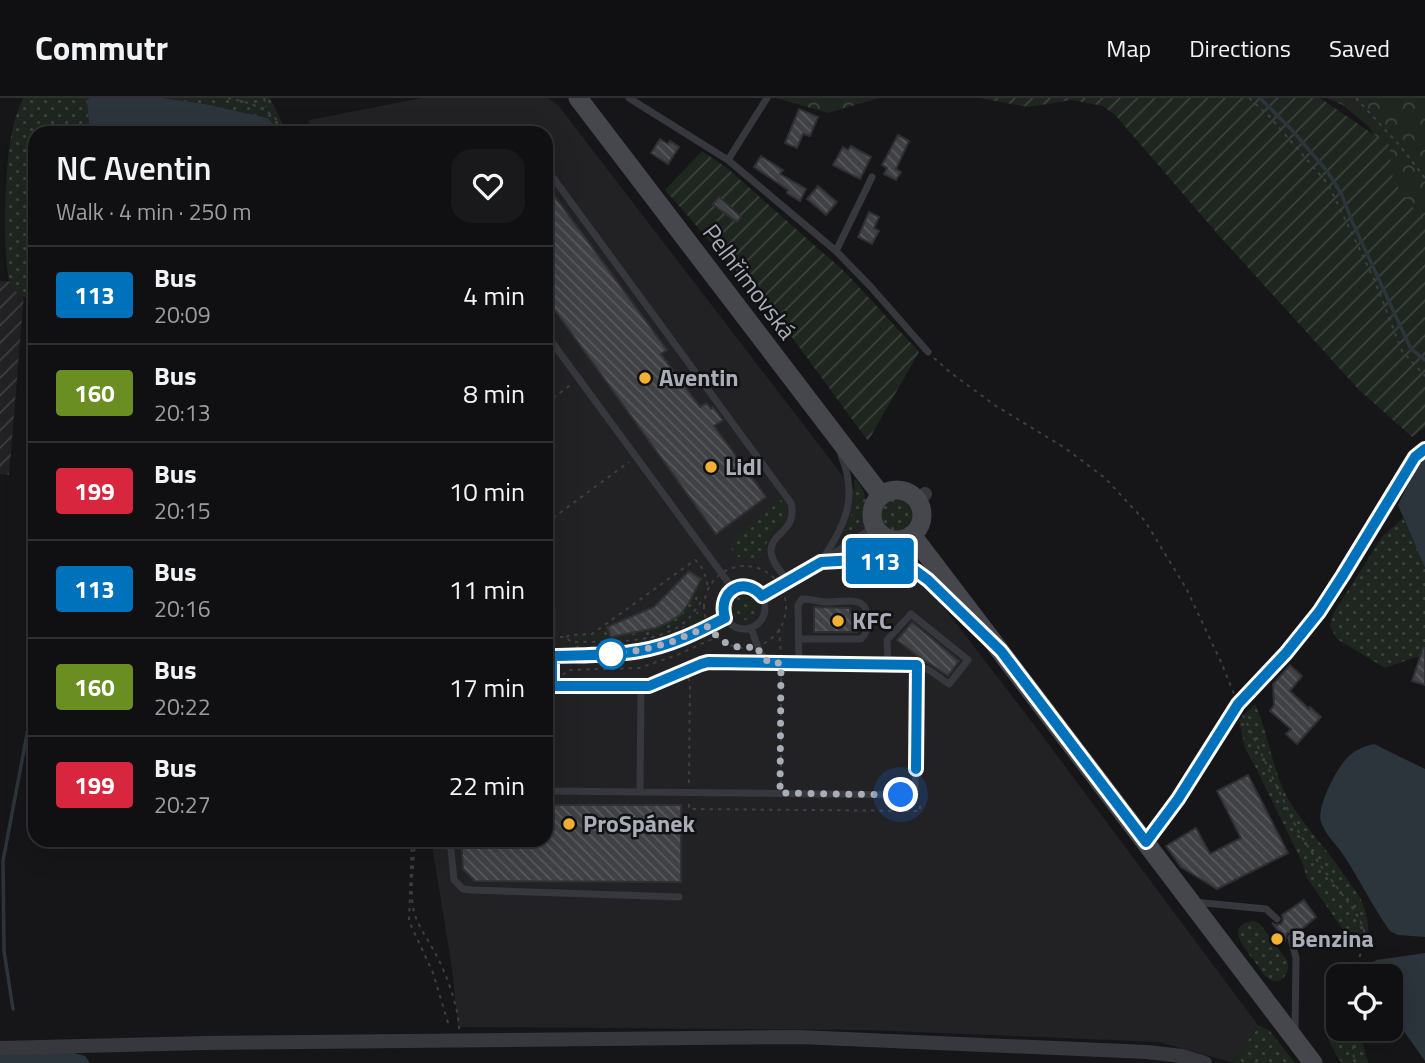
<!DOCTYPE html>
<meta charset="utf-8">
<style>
:root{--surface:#101012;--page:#19191b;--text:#f1f3f6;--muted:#9c9d9f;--line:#303032}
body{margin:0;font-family:"Titillium Web",sans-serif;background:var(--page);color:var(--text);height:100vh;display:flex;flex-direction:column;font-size:26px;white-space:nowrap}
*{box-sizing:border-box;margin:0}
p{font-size:23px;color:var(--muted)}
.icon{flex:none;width:38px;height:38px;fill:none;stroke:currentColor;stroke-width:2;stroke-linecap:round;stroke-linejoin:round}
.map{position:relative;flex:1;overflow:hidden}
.side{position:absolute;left:28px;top:28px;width:525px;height:721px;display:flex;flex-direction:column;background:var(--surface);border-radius:21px;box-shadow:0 7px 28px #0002,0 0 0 2px var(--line)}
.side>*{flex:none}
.badge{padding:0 14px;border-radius:5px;font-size:24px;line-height:46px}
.buttons{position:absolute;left:1326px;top:866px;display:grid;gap:14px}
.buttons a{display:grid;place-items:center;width:77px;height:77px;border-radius:14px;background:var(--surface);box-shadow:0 7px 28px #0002,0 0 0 2px var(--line);font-size:35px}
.you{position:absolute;width:35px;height:35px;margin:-18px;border:5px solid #fff;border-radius:50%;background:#1a73e8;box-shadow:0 0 0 10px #1a73e833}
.map>.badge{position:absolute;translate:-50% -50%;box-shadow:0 0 0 4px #fff}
.round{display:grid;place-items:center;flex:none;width:74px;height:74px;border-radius:21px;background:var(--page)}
.head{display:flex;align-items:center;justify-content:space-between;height:119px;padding:0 28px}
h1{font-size:33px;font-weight:600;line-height:52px}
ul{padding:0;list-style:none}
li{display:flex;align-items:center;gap:21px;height:98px;padding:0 28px;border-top:2px solid var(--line)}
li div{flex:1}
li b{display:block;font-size:26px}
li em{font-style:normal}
li .badge{min-width:77px;font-weight:700;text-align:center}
header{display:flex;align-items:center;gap:42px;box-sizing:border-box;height:98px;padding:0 35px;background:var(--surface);border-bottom:2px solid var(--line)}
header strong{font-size:33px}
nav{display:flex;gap:38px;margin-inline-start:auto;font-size:24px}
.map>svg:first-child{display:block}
.built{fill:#222225}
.industrial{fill:url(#industrial-furrows)}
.grass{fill:url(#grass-dots)}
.forest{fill:url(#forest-crowns)}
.garden{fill:url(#garden-furrows)}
.water{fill:#2c353c}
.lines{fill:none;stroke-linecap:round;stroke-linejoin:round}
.stream{stroke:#2c353c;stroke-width:3.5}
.building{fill:url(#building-back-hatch);stroke:#303034;stroke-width:2}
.path{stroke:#3d3f44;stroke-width:2;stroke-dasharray:3.5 5;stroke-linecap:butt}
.lane{stroke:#37383d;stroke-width:7}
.street{stroke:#37383d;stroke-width:14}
.secondary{stroke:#45474d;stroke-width:19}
.line-casing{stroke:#fff;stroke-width:16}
.line{stroke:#0072bc;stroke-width:10}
.walk{stroke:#a8adb8;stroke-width:7;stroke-dasharray:0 12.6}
.poi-dot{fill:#f2b134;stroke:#111113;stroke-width:2.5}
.stop-dot{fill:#fff;stroke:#0072bc;stroke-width:3.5}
.labels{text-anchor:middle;stroke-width:5;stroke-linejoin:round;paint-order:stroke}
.street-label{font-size:24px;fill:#a8adb8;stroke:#111113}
.poi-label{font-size:24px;font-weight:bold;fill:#a8adb8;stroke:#111113;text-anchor:start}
</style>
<header>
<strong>Commutr</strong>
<nav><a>Map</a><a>Directions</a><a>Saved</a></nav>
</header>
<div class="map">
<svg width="1425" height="965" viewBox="0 0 1425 965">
<defs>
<pattern id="industrial-furrows" width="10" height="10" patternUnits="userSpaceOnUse" patternTransform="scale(1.75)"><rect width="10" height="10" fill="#222225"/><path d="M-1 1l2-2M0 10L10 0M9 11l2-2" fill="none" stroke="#3f3f43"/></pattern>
<pattern id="grass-dots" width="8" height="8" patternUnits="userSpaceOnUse" patternTransform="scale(1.75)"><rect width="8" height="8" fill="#1e261f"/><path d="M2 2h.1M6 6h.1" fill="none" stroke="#3c433d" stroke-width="1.8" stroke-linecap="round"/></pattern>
<pattern id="forest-crowns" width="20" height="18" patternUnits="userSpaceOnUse" patternTransform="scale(1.75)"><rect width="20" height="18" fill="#1e261f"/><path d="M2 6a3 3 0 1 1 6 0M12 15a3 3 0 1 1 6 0" fill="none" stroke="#3c433d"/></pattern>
<pattern id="garden-furrows" width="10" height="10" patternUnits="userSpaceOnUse" patternTransform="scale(1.75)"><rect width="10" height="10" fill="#1e261f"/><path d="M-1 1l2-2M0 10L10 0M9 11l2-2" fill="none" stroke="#3c433d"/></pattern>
<pattern id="building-back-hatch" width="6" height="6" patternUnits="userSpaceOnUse" patternTransform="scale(1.75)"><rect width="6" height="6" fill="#404145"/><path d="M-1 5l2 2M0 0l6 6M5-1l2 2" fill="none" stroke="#595a5e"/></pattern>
</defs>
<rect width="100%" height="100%" fill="#161618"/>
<path class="built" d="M422 0H548L558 7 1035 628 1258 927 1234 965 1159 944 869 932 458 929 452 870 431 742H546V35H308L309 22Z"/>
<path class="industrial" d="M0 183 25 184 9 377 0 376Z"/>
<path class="grass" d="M23 0H89L87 4 90 35H35V204C28 200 17 196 12 190 0 166 5 56 14 25 16 17 20 8 23 0Z
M162 0H270L284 29V35H277L275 28 268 20 205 6Z
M855 381C873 398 867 423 847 435L846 433 855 406 854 383Z
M879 417a18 18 0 1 1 36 0a18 18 0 1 1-36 0Z
M783 401C794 423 777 427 768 442 765 447 765 453 764 459 759 460 739 461 735 457 731 454 731 445 731 441Z
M1403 420 1425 470V561L1416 559 1385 570 1337 541 1330 528 1333 516 1382 439Z
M873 445C892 445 911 453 921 468 912 468 899 461 888 459 877 457 865 458 854 456L855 453Z
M689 473H691L703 481C704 490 699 497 695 506 674 547 609 540 570 541V539L593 538 607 529 611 539C639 534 671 532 688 507 693 499 697 489 701 481Z
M732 510a12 12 0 1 1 24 0a12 12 0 1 1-24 0Z
M700 510 702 522 672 537 636 546 570 551 561 547 558 542 560 541 570 546H629L655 541 676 533 689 525Z
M1255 606C1269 636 1271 669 1287 699 1303 727 1327 751 1345 778 1351 787 1359 796 1363 806 1367 816 1368 827 1369 838L1360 843 1348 839 1307 780 1302 764 1255 668 1245 650 1239 622Z
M1254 823 1260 826 1288 864C1290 874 1281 889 1269 881 1263 878 1259 869 1255 864 1245 851 1223 826 1254 823Z
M1337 904H1339V931H1359L1368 965H1342C1332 952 1319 928 1329 912 1331 909 1335 907 1337 904Z
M1258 927 1269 932 1295 965H1234Z"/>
<path class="forest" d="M776 0H879L828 15Z
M1326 0H1425V146L1393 84 1383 49 1369 29 1343 7Z"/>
<path class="garden" d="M980 0H1320L1389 47 1393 82 1425 126V329L1412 339 1358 291 1215 133 1116 18 1103 8 1072 2 1028 9Z
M702 53 727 70 846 175 919 254 868 343 780 223 665 92Z"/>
<path class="water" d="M89 0H162L205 6 268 20 275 28 277 35H90L87 4Z
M1425 360V470L1398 407 1412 378Z
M1374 646 1425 671V839L1398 837 1390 833C1372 808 1359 780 1342 755 1335 745 1325 736 1321 724 1316 709 1338 667 1350 657 1357 651 1365 648 1374 646Z
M1425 855V963L1391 915V878H1373L1371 870 1373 864 1377 862Z
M70 954 85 958 90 965H0V956Z"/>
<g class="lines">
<path class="stream" d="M1260 0 1292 32 1327 73 1342 97 1351 121 1411 251 1425 262
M13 911 4 853 3 763 35 594"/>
</g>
<path class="building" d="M799 11 818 19 810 38 803 36 797 50 785 45Z
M898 37 909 43 896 71 901 74 896 82 884 76 887 70 882 67Z
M660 41 668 46 670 43 679 49 668 66 651 55Z
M851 48 871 59 860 81 833 67 843 49 848 52Z
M761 58 783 72 780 76 806 91 800 103 787 95 788 92 754 69Z
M546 86 667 252 661 256 700 309 706 305 711 311 713 309 723 322 714 328 766 399 716 436 546 200Z
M818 88 837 104 826 117 807 101Z
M719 99 741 119 737 124 713 106Z
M869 114 879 119 874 130 879 133 872 146 858 139Z
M689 473 701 481 689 505 680 517 667 525 656 530 611 539 607 529 654 509Z
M814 509 850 510V515H857V534H814Z
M912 524 959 563 948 578 932 567 924 563 897 542Z
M1423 550H1425V587L1412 583Z
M1290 567 1302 578 1290 593 1309 611 1310 609 1321 619 1297 646 1286 636 1291 631 1270 613 1274 607 1273 586Z
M1248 677 1288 755 1217 791 1181 769 1166 748 1196 730 1210 756 1241 740 1217 693Z
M546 707H681V784L475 783 463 771 461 742H546Z
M1304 802 1316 819 1296 836 1292 834 1287 835 1285 842 1272 825 1276 827 1281 826 1283 822 1282 817Z"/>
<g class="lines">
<path class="path" d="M228 0C250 5 276 11 284 35
M264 0 266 9
M1249 0 1269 18 1328 86 1374 181 1402 253 1425 278
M1356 0 1400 48 1425 80
M934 260 951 275 996 308 1065 350 1105 380 1145 423 1186 490 1221 564 1234 596
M546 305 572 286
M546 425 629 364
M704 509a41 41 0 1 1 82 0a41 41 0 1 1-82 0Z
M779 531 781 557
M560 539H566L571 544C606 543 661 548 688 521 694 515 698 506 705 500
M566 539 570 537 592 536 695 462C704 469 706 480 708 490
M563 577 567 572 639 570 677 557 717 539
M688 580 690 584 689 686
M1243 617 1298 733 1320 767 1354 812 1363 828 1365 837 1355 878
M781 686V576
M689 706V711L920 713V706
M412 742 409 823 433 875 449 928
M415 742C414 763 409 793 414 814 418 828 427 840 434 853 445 872 459 909 459 931
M1351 931 1354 960 1356 965"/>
<path class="lane" d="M629 0 728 62 836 153 870 188 928 254
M728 62 767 0
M546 70 791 405C798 434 770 434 771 454 772 465 782 475 788 483
M836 153 872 79
M546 236 733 491
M821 464C853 461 890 457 918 474 933 484 945 499 958 511
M821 464C845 426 859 401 841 357
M723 510a21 21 0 1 1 42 0a21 21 0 1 1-42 0Z
M762 498 821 464 874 429
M546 503 552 512 551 693 640 694 641 589 552 588
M751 530 760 555 769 565
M798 541H861C866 536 867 533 867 525 867 520 868 513 864 508 857 499 836 505 825 504 817 503 810 501 802 501L798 507 799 565
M546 559C577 556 608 558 639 553 669 548 698 534 725 520
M888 566 887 542 911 516 968 562 949 586 929 572 917 567
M640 694 915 697 917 567 708 564 701 566 649 588 641 589
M450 742 454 782 463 791 471 792 679 799
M1146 743 1178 700 1238 606 1286 555 1319 514 1343 477 1414 359 1425 351
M1194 804 1266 811 1277 821
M1291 840 1296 860 1295 932"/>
<path class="street" d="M917 402 925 396
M0 950 204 945 799 939 1147 954 1182 958 1205 965"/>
<path class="secondary" d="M578 0 881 397
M872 417a25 25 0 1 1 50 0a25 25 0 1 1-50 0Z
M912 437 1313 965"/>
</g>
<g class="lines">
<defs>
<path id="line" d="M916 671 917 567 708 564 701 566 649 588H552V558C581 557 611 558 639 553 670 548 698 534 725 520 717 493 744 477 762 498L821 464 872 461 895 465 916 473 928 482 1001 553 1146 744 1178 701 1238 606 1286 555 1319 514 1343 477 1415 359 1425 351"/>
</defs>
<use href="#line" class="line-casing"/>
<use href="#line" class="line"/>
<path class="walk" d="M611 556 641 552 669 545 709 528C720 546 737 553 757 548L760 555 769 565H781L780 695 901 697"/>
</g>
<g class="poi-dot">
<circle cx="645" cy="280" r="7"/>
<circle cx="711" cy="369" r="7"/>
<circle cx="838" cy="523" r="7"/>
<circle cx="569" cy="726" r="7"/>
<circle cx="1277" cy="841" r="7"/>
</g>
<circle class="stop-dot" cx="611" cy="556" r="14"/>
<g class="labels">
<g class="street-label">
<text transform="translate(749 184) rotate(53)" y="8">Pelhřimovská</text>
</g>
<g class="poi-label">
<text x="659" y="288">Aventin</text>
<text x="725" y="377">Lidl</text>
<text x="852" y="531">KFC</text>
<text x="583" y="734">ProSpánek</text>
<text x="1291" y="849">Benzina</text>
</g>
</g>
</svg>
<div class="buttons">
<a><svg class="icon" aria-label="locate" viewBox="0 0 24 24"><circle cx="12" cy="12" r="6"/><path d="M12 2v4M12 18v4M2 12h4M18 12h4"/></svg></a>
</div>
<div class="you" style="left:901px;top:697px"></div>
<b class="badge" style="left:880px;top:463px;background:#0072bc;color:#fff">113</b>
<section class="side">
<div class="head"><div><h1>NC Aventin</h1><p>Walk · 4 min · 250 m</p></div><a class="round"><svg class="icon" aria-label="heart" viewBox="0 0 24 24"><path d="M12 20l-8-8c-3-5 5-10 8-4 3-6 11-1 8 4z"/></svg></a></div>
<ul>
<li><span class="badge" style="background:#0072bc;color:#fff">113</span><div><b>Bus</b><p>20:09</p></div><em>4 min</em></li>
<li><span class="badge" style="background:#6b8e23;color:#fff">160</span><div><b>Bus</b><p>20:13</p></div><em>8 min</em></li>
<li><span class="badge" style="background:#d7263d;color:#fff">199</span><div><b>Bus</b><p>20:15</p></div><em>10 min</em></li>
<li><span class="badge" style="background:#0072bc;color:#fff">113</span><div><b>Bus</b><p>20:16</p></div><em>11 min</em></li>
<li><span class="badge" style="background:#6b8e23;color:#fff">160</span><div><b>Bus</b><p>20:22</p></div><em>17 min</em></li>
<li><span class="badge" style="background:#d7263d;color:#fff">199</span><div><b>Bus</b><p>20:27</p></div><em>22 min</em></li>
</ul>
</section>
</div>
